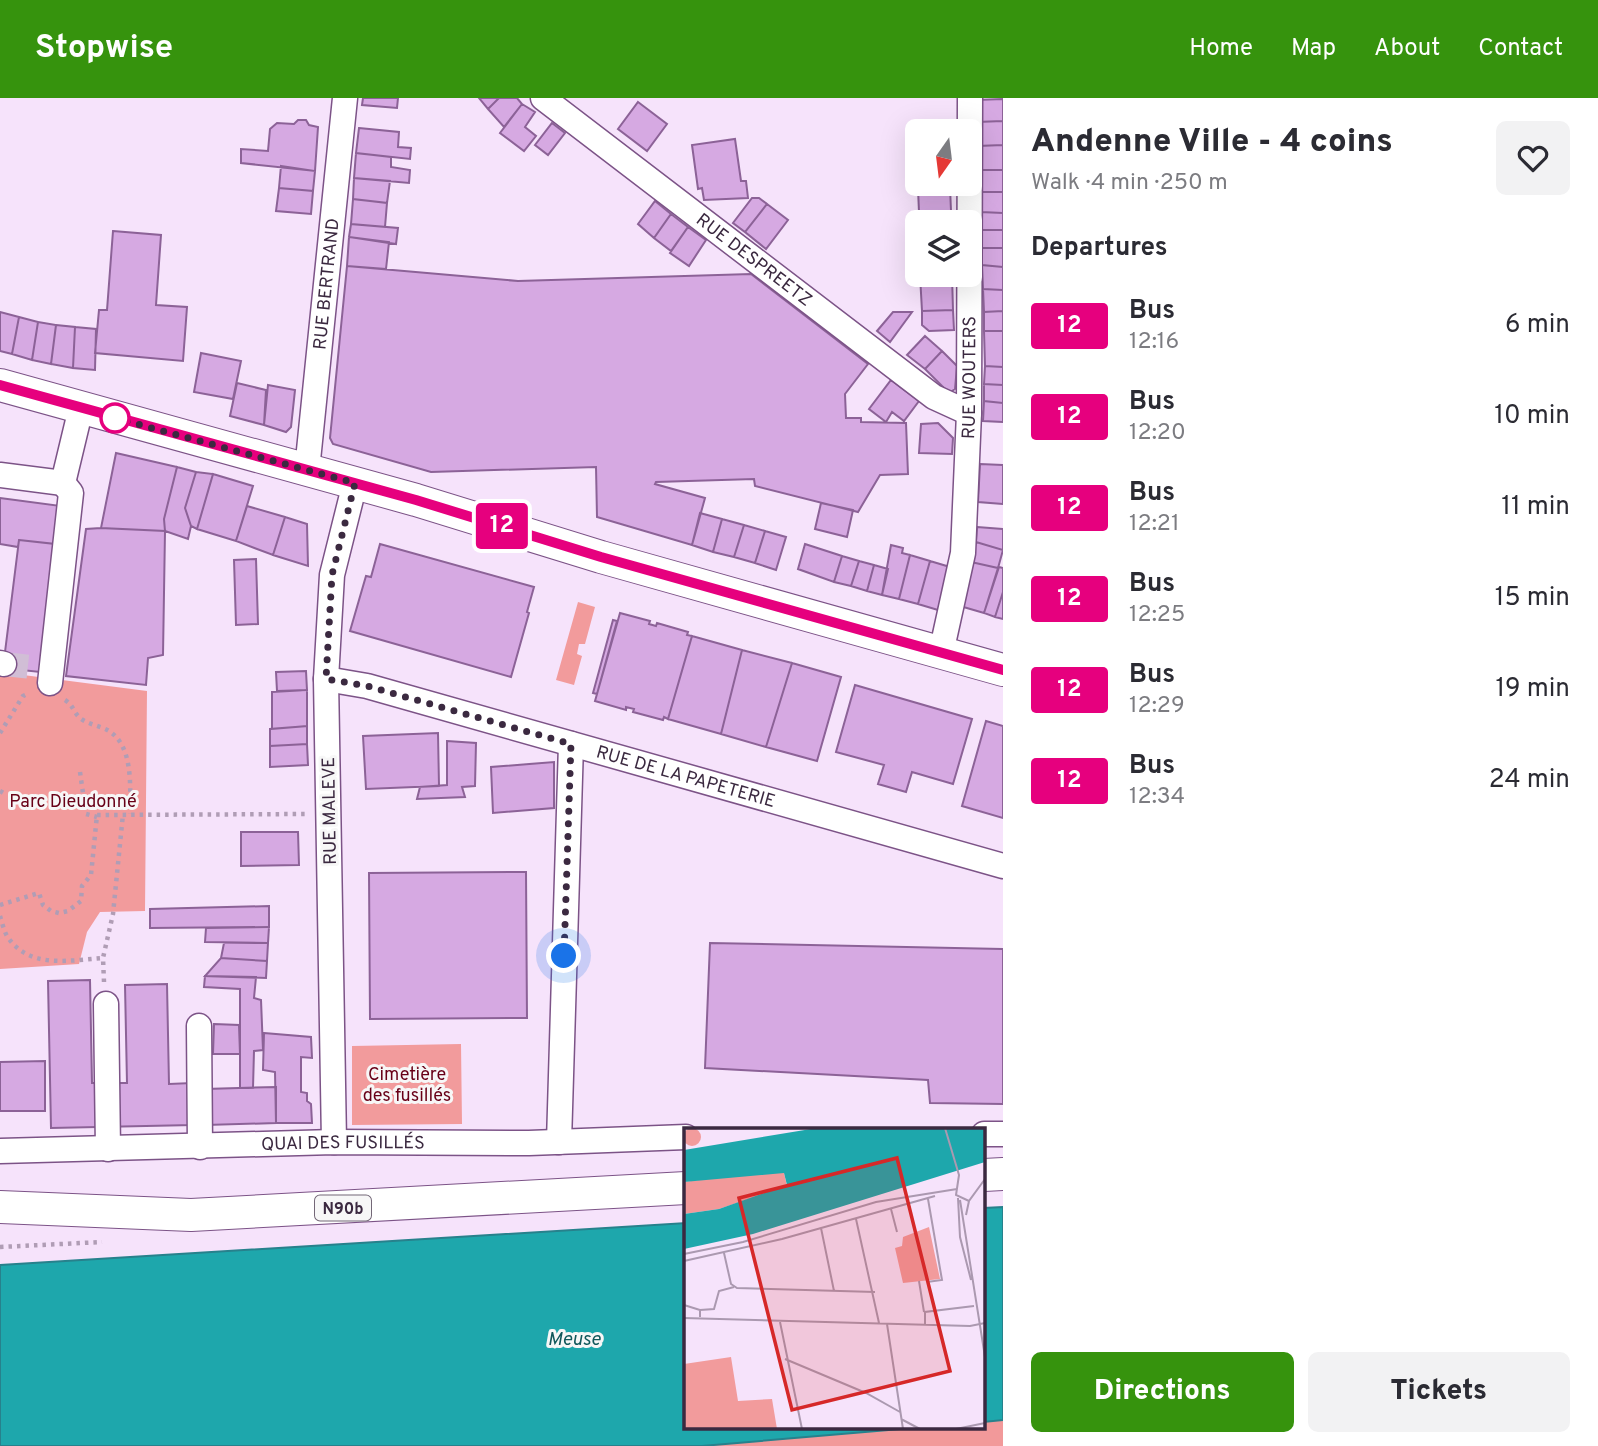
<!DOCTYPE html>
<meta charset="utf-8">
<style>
:root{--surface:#fff;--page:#f2f2f3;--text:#2b2b33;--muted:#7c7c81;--accent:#36930d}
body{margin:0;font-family:Overpass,sans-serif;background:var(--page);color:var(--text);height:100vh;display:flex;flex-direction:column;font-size:26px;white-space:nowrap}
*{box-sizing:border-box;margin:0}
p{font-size:23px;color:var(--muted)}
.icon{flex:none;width:38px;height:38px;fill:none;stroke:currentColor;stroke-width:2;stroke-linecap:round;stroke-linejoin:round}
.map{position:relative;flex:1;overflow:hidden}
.drawer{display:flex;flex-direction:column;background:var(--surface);width:595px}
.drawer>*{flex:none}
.badge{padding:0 14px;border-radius:5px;font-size:24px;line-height:46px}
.needle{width:46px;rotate:194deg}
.fabs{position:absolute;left:905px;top:21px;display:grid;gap:14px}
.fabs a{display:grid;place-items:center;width:77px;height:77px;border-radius:10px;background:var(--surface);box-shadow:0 7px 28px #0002;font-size:35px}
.you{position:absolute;width:35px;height:35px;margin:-18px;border:5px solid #fff;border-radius:50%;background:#1a73e8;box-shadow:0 0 0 10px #1a73e833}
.map>.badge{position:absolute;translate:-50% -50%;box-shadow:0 0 0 4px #fff}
h2{padding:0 28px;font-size:26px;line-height:63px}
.round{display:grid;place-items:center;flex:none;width:74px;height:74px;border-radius:10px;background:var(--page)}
.headline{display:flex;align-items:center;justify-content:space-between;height:119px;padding:0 28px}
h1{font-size:33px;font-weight:800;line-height:52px}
.cta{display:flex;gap:14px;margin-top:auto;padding:14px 28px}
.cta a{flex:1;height:80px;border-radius:10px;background:var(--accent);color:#fff;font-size:28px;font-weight:800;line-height:80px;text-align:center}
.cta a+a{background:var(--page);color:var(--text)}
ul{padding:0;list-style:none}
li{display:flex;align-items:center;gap:21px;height:91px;padding:0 28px}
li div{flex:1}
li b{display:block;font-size:26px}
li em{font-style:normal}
li .badge{min-width:77px;font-weight:700;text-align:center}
header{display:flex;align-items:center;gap:42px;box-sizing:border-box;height:98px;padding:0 35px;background:var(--accent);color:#fff}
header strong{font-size:33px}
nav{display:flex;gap:38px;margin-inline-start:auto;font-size:24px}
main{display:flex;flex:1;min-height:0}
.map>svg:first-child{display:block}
.green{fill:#f29b9c}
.forest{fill:#f2999a}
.water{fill:#1ea7ac;stroke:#27818c;stroke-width:2}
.building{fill:#d6a9e2;stroke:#8c6297;stroke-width:2}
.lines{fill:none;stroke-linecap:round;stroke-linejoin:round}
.minor-tunnel{stroke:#d1bed6;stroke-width:24;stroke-dasharray:24 12;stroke-linecap:butt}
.minor-casing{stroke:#7c5387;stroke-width:27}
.major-casing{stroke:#7c5387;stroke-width:34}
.path{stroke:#b09db5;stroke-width:4.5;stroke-dasharray:3.5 5;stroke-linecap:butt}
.minor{stroke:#fff;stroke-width:24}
.major{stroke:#fff;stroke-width:32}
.line-casing{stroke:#fff;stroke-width:16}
.line{stroke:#e6007e;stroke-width:10}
.walk{stroke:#3b2940;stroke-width:7;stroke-dasharray:0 12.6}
.stop-dot{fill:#fff;stroke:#e6007e;stroke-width:3.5}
.labels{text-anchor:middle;stroke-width:6;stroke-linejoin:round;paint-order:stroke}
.shield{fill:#f7f7f7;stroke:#736777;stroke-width:2}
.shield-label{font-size:16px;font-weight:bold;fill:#3b2940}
.street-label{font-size:18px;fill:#3b2940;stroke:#f7f7f7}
.park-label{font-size:18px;fill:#680017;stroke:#f7f7f7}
.water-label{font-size:19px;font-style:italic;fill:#11585b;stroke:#f7f7f7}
.inset-road{fill:none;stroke:#ab99b0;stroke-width:2}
.view{fill:#d62828;fill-opacity:0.15;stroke:#d62828;stroke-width:3.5}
.inset-edge{fill:none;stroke:#3b2940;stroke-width:3.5}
</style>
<header>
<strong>Stopwise</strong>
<nav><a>Home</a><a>Map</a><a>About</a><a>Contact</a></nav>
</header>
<main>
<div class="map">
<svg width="1003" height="1348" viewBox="0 0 1003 1348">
<rect width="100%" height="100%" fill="#f6e3fb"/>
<path class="green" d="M578 504 595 509 585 546H579L577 556 582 558 574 587 556 582Z
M0 574 147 593 145 813 100 814 87 834 79 866 0 871Z
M461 946 462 1026 352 1027V948Z"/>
<path class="forest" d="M1003 1322V1348H702L924 1329H984V1324Z"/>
<path class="water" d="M1003 1109V1322L984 1324V1110Z
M686 1125V1329H924L702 1348H0V1167Z"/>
<path class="building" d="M363 0H398L397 10 362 7Z
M479 0H499L488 11Z
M499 0H517L522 6 504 29 488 11Z
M1003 1V23L977 24 976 2Z
M638 4 667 26 647 53 618 31Z
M522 6 535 14 525 29 536 38 524 53 500 35Z
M298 22H306L309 27 318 29 315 73 241 65V51L268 53 270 31 277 25 294 26Z
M1003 23V47L978 48 977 24Z
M552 25 565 35 548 57 535 47Z
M359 30 399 34 398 49 411 50 410 61 356 55Z
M735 41 741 83H746L748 100 704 102 702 90 698 91 692 47Z
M1003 47V72H979L978 48Z
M356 55 391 59V69L410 72 409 85 354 80Z
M281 68 315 73 313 93 279 90Z
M979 72H1003V94H980Z
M354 80 390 83 387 105 353 101Z
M950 89 951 113 919 114 918 91Z
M279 90 313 93 311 116 276 113Z
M980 94H1003V115L981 114Z
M752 100H759L767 106 745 134 733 125Z
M353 101 387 105 385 129 351 126Z
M655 103 671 116 654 140 638 126Z
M767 106 788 122 766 151 745 134Z
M951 113V124H919V114Z
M981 114 1003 115V132H981Z
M671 116 688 129 671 153 654 140Z
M351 126 398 130 396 146 349 139Z
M688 129 706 142 689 168 670 155Z
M981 132H1003V150H981Z
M113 133 161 137 156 207 187 209 183 263 95 255 99 212H107Z
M349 139 389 144 386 171 347 168Z
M981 150H1003V169L982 167Z
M982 167 1003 169V192L983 191Z
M347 168 518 183 751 176 868 266 845 296 846 320H861V324L906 325 908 376 880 377 858 414 755 388 754 381 656 384 655 386 705 400 692 447 597 419 596 369 431 374 333 346 330 340Z
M920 177H952L953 212 922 213Z
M983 191 1003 192V213L984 214Z
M953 212 954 232 929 233 922 227V213Z
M1003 213V233H984V214Z
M0 214 19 219 12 256 0 253Z
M893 214H912L890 244 877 233Z
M19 219 38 224 32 262 12 256Z
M38 224 56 227 51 266 32 262Z
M56 227 75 229 73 270 51 266Z
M75 229 96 231 95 272 73 270Z
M984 233H1003V269L985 268Z
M925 238 942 253 925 271 907 257Z
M942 253 957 268 955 291 949 295 925 271Z
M201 255 241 263 233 301 194 294Z
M985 268 1003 269V287L984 286Z
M891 282 919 303 904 323 892 314 886 324 869 311Z
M237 285 266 292 264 327 230 318Z
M984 286 1003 287V305L984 303Z
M268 287 295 292 291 329 286 334 264 327Z
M984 303 1003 305V324L983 323Z
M938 325 953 340 952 356 919 355 921 326Z
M116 355 177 369 164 421 165 433 101 430Z
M980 366 1003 367V406L978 404Z
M177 369 196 374 185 410 191 428 188 441 165 433 164 421Z
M196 374 213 376 197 431 191 428 185 410Z
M213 376 253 388 236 443 197 431Z
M0 400 61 408 55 446 19 442 18 449 0 446Z
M821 405 853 412 847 439 815 431Z
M247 408 285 419 273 457 236 443Z
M700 415 722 421 713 454 692 447Z
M285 419 307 426 308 468 273 457Z
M722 421 744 427 734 459 713 454Z
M744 427 765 433 755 465 734 459Z
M977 429 1003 431V452L976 444Z
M101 430 165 433 163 557 148 560 146 587 66 578 86 431Z
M765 433 786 439 776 472 755 465Z
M19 442 55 446 40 574 3 570Z
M976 444 1003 452 998 470 971 464Z
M380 446 534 489 527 514 529 515 511 579 350 533 366 478 371 479Z
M805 446 842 458 834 484 798 471Z
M891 447 903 450 902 455 910 457 899 501 882 497Z
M910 457 930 463 918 506 899 501Z
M842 458 859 463 851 488 834 484Z
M256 461 258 526 236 527 234 462Z
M859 463 874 467 867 493 851 488Z
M930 463 950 469 938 512 918 506Z
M971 464 998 470 984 515 960 508Z
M874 467 888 471 882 497 867 493Z
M999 469 1003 470V494L995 519 984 515Z
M1003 494V521L995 519Z
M620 515 650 523 649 526 656 528 657 525 688 534 687 537 692 538 668 621 664 619 663 622 633 614 634 611 626 609V612L595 603Z
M613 522 617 523 597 596 593 595Z
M692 538 742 552 721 636 668 621Z
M742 552 792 565 766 649 721 636Z
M792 565 841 579 817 663 766 649Z
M306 573 307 592 277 593 276 574Z
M855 587 972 621 953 686 912 674 906 694 878 686 884 667 836 654Z
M307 592V628L272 631V594Z
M986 623 1003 628V720L962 708Z
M307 628V646L270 648V631Z
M438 635 439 688 366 691 363 638Z
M447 643 476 645 475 688 462 689 465 699 417 701 420 689 447 687Z
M307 646 308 667 270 669V648Z
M554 664V710L493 715 491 669Z
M241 734H298L299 767 241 768Z
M526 774 527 920 370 921 369 775Z
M269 808V829L150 830V811Z
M269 829 268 845 205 844 206 830Z
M224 845H268L267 863 221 860Z
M710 845 1003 851V1006L930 1005 928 982 705 970Z
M221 860 267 863 266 880 205 878Z
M205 878 256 879 254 900 261 902 263 952 254 953 253 990H240V891L204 889Z
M90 882 92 985H127L125 887 167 886 169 986 192 985 193 1027 51 1030 48 883Z
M214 926 239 927 240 956H213Z
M264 935 311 939 312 960 301 959V994L307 995V1003L311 1006 312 1025H276L275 974 263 972Z
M45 963V1013H0V964Z
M276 989V1025L206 1027 205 991Z"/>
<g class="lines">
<path class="minor-tunnel" d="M4 566 41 570"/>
<defs>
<g id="minor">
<path id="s1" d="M543 0 934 299 969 315"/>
<path id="s2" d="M307 372 345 0"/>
<path d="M0 377 63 385 81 310"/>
<path id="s3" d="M941 555 963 455 969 315 970 0"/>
<path d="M0 565 4 566"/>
<path id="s4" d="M326 581 367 588 1003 768"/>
<path d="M50 585 71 395 63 385"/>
<path d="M106 906 108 1051"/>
<path d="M199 928 200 1049"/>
<path d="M984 1036H1003"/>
<path d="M334 1044 326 581 332 477 355 385"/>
<path d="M559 1044 571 646"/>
<path id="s5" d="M0 1053 334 1044 529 1045 686 1039"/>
</g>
<path id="major" d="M0 287 416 402 601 459 1003 572
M984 1077 1003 1076
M0 1109 191 1117 686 1090"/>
</defs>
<use href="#minor" class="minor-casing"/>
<use href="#major" class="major-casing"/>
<path class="path" d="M65 602C73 607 73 613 79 619 86 626 101 628 109 633 134 649 130 690 130 716
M0 635 23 598 29 595
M80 674 86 716 97 719
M0 693 5 696
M0 807 39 795 43 807 51 813 59 815 68 813 81 803 82 788 91 777 97 717 307 716
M0 818C2 824 4 833 7 838 29 872 70 862 103 860
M104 884 103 860 113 816 123 716
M0 1149 102 1144"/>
<use href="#minor" class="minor"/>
<use href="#major" class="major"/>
</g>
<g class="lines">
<defs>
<path id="line" d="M0 287 416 402 601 459 1003 572"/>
</defs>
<use href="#line" class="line-casing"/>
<use href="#line" class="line"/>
<path class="walk" d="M115 320 355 385 332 477 326 581 367 588 571 646 564 858"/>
</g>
<circle class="stop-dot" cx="115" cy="320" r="14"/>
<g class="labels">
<rect class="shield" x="315" y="1097.5" width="56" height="25" rx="5"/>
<g class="shield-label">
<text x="343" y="1116">N90b</text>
</g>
<g class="street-label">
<text dy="6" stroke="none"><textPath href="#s1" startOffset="266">RUE DESPREETZ</textPath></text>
<text dy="6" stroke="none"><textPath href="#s2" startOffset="187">RUE BERTRAND</textPath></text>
<text dy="6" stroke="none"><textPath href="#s3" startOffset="278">RUE WOUTERS</textPath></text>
<text dy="6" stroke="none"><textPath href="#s4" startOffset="373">RUE DE LA PAPETERIE</textPath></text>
<text transform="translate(329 713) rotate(-91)" y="6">RUE MALEVE</text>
<text dy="6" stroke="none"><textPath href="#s5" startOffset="343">QUAI DES FUSILLÉS</textPath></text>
</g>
<g class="park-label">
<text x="73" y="709">Parc Dieudonné</text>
<text x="407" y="982">Cimetière<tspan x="407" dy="21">des fusillés</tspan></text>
</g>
<g class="water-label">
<text x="574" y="1247">Meuse</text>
</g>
</g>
<g transform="translate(684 1030)">
<rect width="301" height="301" fill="#f6e3fb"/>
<path d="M-1 9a9 9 0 1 1 18 0a9 9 0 1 1-18 0ZM245 99 256 151 219 155 211 120 218 118 219 109ZM47 229 54 273 88 271 93 301H0V236Z" fill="#f29b9c"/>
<path d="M66 45H100L103 58 35 81 0 86V54Z" fill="#f2999a"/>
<path d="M133 0H301V34L69 106 0 121V86L35 81 103 57 100 45 0 54V22Z" fill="#1ea7ac"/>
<path class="inset-road" d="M261 0 275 47 272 67 285 73M274 70 276 109 287 152M276 72 301 229M207 81 213 104M282 87 285 73 301 51M172 91 195 195M137 100 150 163M40 125 47 156 53 160 191 164M0 126 59 114 192 74 273 61M0 133 98 111 251 68M235 153 240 184M243 154 258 152 244 71M0 177 16 182V189M16 182 30 181 35 163 50 159M0 190 286 198 301 195M96 194 118 301M203 196 219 301M241 196V184L290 178M101 231 182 265 216 284M217 291 236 301M272 301 301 295"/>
<path class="view" d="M213 30 266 243 108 282 55 70Z"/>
<rect width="301" height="301" class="inset-edge"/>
</g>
</svg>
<div class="fabs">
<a><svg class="needle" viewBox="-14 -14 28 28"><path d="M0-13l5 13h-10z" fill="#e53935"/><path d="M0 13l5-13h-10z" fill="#7c7c81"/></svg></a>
<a><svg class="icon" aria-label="layers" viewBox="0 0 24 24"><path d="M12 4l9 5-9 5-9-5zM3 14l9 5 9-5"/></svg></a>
</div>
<div class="you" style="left:564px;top:858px"></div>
<b class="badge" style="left:502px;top:428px;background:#e6007e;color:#fff">12</b>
</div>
<section class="drawer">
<div class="headline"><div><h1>Andenne Ville - 4 coins</h1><p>Walk · 4 min · 250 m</p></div><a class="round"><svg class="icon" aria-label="heart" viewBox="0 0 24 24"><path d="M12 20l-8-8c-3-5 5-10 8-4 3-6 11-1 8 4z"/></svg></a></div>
<h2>Departures</h2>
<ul>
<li><span class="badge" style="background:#e6007e;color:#fff">12</span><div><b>Bus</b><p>12:16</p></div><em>6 min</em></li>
<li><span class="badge" style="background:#e6007e;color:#fff">12</span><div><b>Bus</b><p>12:20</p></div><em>10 min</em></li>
<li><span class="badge" style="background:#e6007e;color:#fff">12</span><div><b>Bus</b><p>12:21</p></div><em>11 min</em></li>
<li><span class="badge" style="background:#e6007e;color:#fff">12</span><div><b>Bus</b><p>12:25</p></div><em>15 min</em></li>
<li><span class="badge" style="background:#e6007e;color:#fff">12</span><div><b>Bus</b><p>12:29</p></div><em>19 min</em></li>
<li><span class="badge" style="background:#e6007e;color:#fff">12</span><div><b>Bus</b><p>12:34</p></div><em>24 min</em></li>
</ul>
<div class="cta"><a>Directions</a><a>Tickets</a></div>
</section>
</main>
